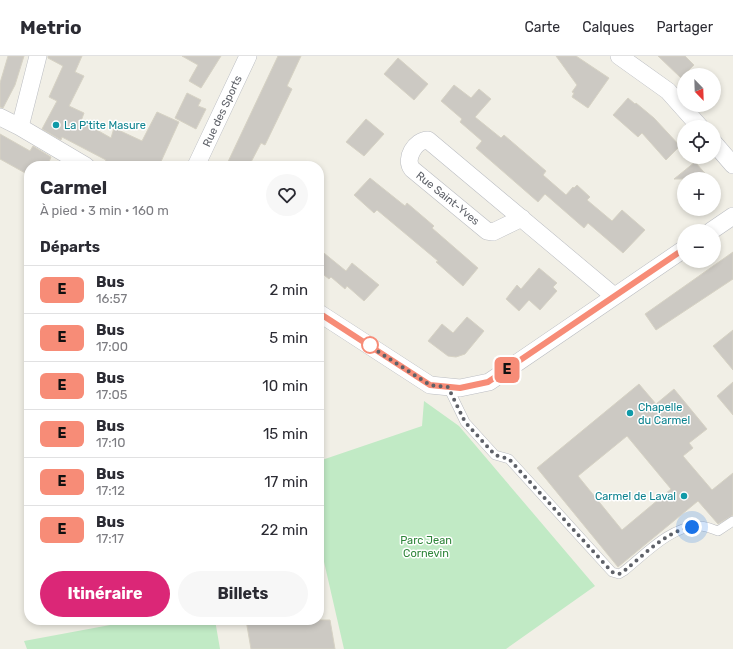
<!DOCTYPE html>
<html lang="fr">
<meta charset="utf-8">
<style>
:root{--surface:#fff;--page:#f7f7f7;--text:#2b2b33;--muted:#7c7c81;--line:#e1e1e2;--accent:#db2777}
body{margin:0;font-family:Rubik,sans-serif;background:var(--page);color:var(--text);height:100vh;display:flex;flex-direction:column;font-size:15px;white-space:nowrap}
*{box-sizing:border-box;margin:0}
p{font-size:13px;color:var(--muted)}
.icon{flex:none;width:22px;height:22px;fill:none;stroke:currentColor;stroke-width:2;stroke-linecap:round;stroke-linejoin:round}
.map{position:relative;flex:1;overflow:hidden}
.sheet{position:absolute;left:24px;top:105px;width:300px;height:464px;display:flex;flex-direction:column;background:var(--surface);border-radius:16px;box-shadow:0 2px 6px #0003}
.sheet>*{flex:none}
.badge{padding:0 8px;border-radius:6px;font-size:14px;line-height:26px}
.needle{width:26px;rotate:157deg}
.fabs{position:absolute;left:677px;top:12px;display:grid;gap:8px}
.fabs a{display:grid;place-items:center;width:44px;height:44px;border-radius:50%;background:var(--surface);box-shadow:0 2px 6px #0003;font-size:20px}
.you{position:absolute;width:20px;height:20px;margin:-10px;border:3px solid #fff;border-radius:50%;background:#1a73e8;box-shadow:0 0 0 6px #1a73e833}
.map>.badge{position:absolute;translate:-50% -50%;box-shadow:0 0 0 2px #fff}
h2{padding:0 16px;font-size:15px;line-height:36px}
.round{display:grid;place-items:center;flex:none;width:42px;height:42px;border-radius:21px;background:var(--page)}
.headline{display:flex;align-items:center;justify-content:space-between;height:68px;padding:0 16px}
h1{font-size:19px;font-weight:700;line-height:30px}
.button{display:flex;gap:8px;margin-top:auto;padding:8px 16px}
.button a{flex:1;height:46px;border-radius:24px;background:var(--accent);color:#fff;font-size:16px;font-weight:700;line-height:46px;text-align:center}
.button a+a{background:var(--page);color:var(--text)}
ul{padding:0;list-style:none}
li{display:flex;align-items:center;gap:12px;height:48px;padding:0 16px;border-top:1px solid var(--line)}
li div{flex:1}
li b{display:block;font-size:15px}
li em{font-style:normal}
li .badge{min-width:44px;font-weight:700;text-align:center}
header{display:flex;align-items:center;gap:24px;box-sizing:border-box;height:56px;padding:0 20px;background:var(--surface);border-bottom:1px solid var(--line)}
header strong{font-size:19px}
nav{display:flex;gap:22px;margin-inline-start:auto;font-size:14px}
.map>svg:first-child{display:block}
.green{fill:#c1eac5}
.building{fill:#ccc9c3;stroke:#d6d2c4;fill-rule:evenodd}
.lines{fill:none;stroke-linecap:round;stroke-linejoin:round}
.lane-casing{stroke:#bbbdc2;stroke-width:10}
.street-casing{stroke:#bbbdc2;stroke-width:18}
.lane{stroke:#fff;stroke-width:9}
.street{stroke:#fff;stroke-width:17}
.line-casing{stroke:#fff;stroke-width:9}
.line{stroke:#f78c77;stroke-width:6}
.walk{stroke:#5e6168;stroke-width:4;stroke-dasharray:0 7.2}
.culture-dot{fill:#0f9aa8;stroke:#fff;stroke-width:1.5}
.stop-dot{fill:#fff;stroke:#f78c77;stroke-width:2}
.labels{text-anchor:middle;stroke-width:3;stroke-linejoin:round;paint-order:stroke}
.street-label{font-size:11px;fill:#5e6168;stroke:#fff}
.culture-label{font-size:11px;fill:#0d838f;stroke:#fff;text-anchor:start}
.park-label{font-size:11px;fill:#2f853a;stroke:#fff}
</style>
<header>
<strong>Metrio</strong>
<nav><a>Carte</a><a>Calques</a><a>Partager</a></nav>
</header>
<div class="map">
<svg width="733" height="593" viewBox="0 0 733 593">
<rect width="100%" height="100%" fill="#f1efe6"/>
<path class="green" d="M424 345 459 370 595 530 506 593H344L319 484V405L422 370Z
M137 564H215L220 593H27L24 585Z"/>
<path class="building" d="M8 0H24L15 29 3 52 0 51V27Z
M48 0H82L75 16 84 20 69 50 84 57 81 65 111 82 114 72 142 85 157 56 179 66 159 110H103L106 104 62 81 61 84 42 73 57 45 49 41 63 10 48 2Z
M182 0H221L201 32 189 25 198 9Z
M278 0H301L287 30 292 33 265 89 261 87 249 110H226Z
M556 0H576L609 22 588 52 572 41 574 37 572 36 577 29Z
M658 0H685L694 9 681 22Z
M398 2 428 28 414 44 384 18Z
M454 29 471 42 479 33 491 43 475 61 501 82 504 79 546 115 543 119 566 139 573 131 574 132 577 129 590 141 587 144 612 165 622 154 645 174 623 197 588 167 584 172 545 138 538 146 476 92 482 85 460 66 462 63 441 45Z
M187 37 201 44 198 50 206 53 196 73 175 62Z
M628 42 635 48 636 47 654 62 680 90 666 104 642 77 638 81 613 59Z
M366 63 384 78 364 100 346 86Z
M0 78 30 95 33 90 51 101 49 106 57 110H29L27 118 0 103Z
M695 106 710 123H674Z
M370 122 405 150 407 147 434 170 432 172 478 212 463 230 436 206 438 205 377 154 374 157 354 139Z
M319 193 346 215 352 207 379 229 364 245 347 230 345 233 331 221 329 223 319 215Z
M733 196V223L656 274 645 258Z
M539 212 557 227 553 231 557 235 540 254 529 244 519 255 506 243 517 229 521 233Z
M467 261 484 275 465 298 456 301 448 300 428 285 442 268 453 277Z
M733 274V314L713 290Z
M733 326V359L717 340Z
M639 328 656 348 674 333 707 373 689 387 693 392 683 400 712 434 733 417V459L718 468 698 445 618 511 537 412ZM627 380 671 433 622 474 578 420Z
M246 564H330L335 593H251Z"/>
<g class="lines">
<defs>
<path id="lane" d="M448 331 465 366 495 399 509 403 612 516 619 518 624 515C643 500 673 468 700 470 706 470 712 473 718 475L733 465"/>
<path id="street" d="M619 0 668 35 700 71
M0 61 20 71 86 110
M20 71 38 0
M714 87 733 109
M196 110 248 0
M522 162 493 176 487 175 412 113C404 103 415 84 428 84L614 240
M711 175 733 160
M319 257 430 329 460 332 489 326 684 193"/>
</defs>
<use href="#lane" class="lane-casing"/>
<use href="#street" class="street-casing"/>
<use href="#lane" class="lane"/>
<use href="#street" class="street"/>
</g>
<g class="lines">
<defs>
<path id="line" d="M319 257 430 329 460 332 488 326 684 193"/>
</defs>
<use href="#line" class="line-casing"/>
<use href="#line" class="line"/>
<path class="walk" d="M370 289H368L430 329 448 331 465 366 495 399 509 403 612 516 619 518 624 515C644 499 666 475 692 471"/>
</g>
<g class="culture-dot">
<circle cx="56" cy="69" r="4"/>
<circle cx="630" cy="357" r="4"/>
<circle cx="684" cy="440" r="4"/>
</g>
<circle class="stop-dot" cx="370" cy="289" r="8"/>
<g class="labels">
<g class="street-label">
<text transform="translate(222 55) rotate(-65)" y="4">Rue des Sports</text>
<text transform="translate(448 142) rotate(39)" y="4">Rue Saint-Yves</text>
</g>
<g class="culture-label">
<text x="64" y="73">La P'tite Masure</text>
<text x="638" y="355">Chapelle<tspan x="638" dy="13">du Carmel</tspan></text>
<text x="676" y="444" text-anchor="end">Carmel de Laval</text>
</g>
<g class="park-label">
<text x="426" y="488">Parc Jean<tspan x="426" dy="13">Cornevin</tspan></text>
</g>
</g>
</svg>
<div class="fabs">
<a><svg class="needle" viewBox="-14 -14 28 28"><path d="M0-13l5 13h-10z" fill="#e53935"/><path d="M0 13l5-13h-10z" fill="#7c7c81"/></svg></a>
<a><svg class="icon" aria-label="locate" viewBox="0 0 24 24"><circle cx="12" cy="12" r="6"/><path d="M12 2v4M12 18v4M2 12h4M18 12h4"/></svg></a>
<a>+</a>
<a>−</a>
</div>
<div class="you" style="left:692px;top:471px"></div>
<b class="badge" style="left:507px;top:314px;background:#f78c77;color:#111">E</b>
<section class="sheet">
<div class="headline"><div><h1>Carmel</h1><p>À pied · 3 min · 160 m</p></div><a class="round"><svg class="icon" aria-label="heart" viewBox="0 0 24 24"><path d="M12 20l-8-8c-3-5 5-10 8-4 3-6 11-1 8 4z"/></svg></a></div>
<h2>Départs</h2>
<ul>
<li><span class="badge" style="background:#f78c77;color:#111">E</span><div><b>Bus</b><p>16:57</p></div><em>2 min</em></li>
<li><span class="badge" style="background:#f78c77;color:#111">E</span><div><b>Bus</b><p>17:00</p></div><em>5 min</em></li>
<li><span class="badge" style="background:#f78c77;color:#111">E</span><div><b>Bus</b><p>17:05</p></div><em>10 min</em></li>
<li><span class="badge" style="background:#f78c77;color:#111">E</span><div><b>Bus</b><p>17:10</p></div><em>15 min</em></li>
<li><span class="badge" style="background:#f78c77;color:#111">E</span><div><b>Bus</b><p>17:12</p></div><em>17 min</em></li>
<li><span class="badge" style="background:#f78c77;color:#111">E</span><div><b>Bus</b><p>17:17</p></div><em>22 min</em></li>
</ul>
<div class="button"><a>Itinéraire</a><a>Billets</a></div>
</section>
</div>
